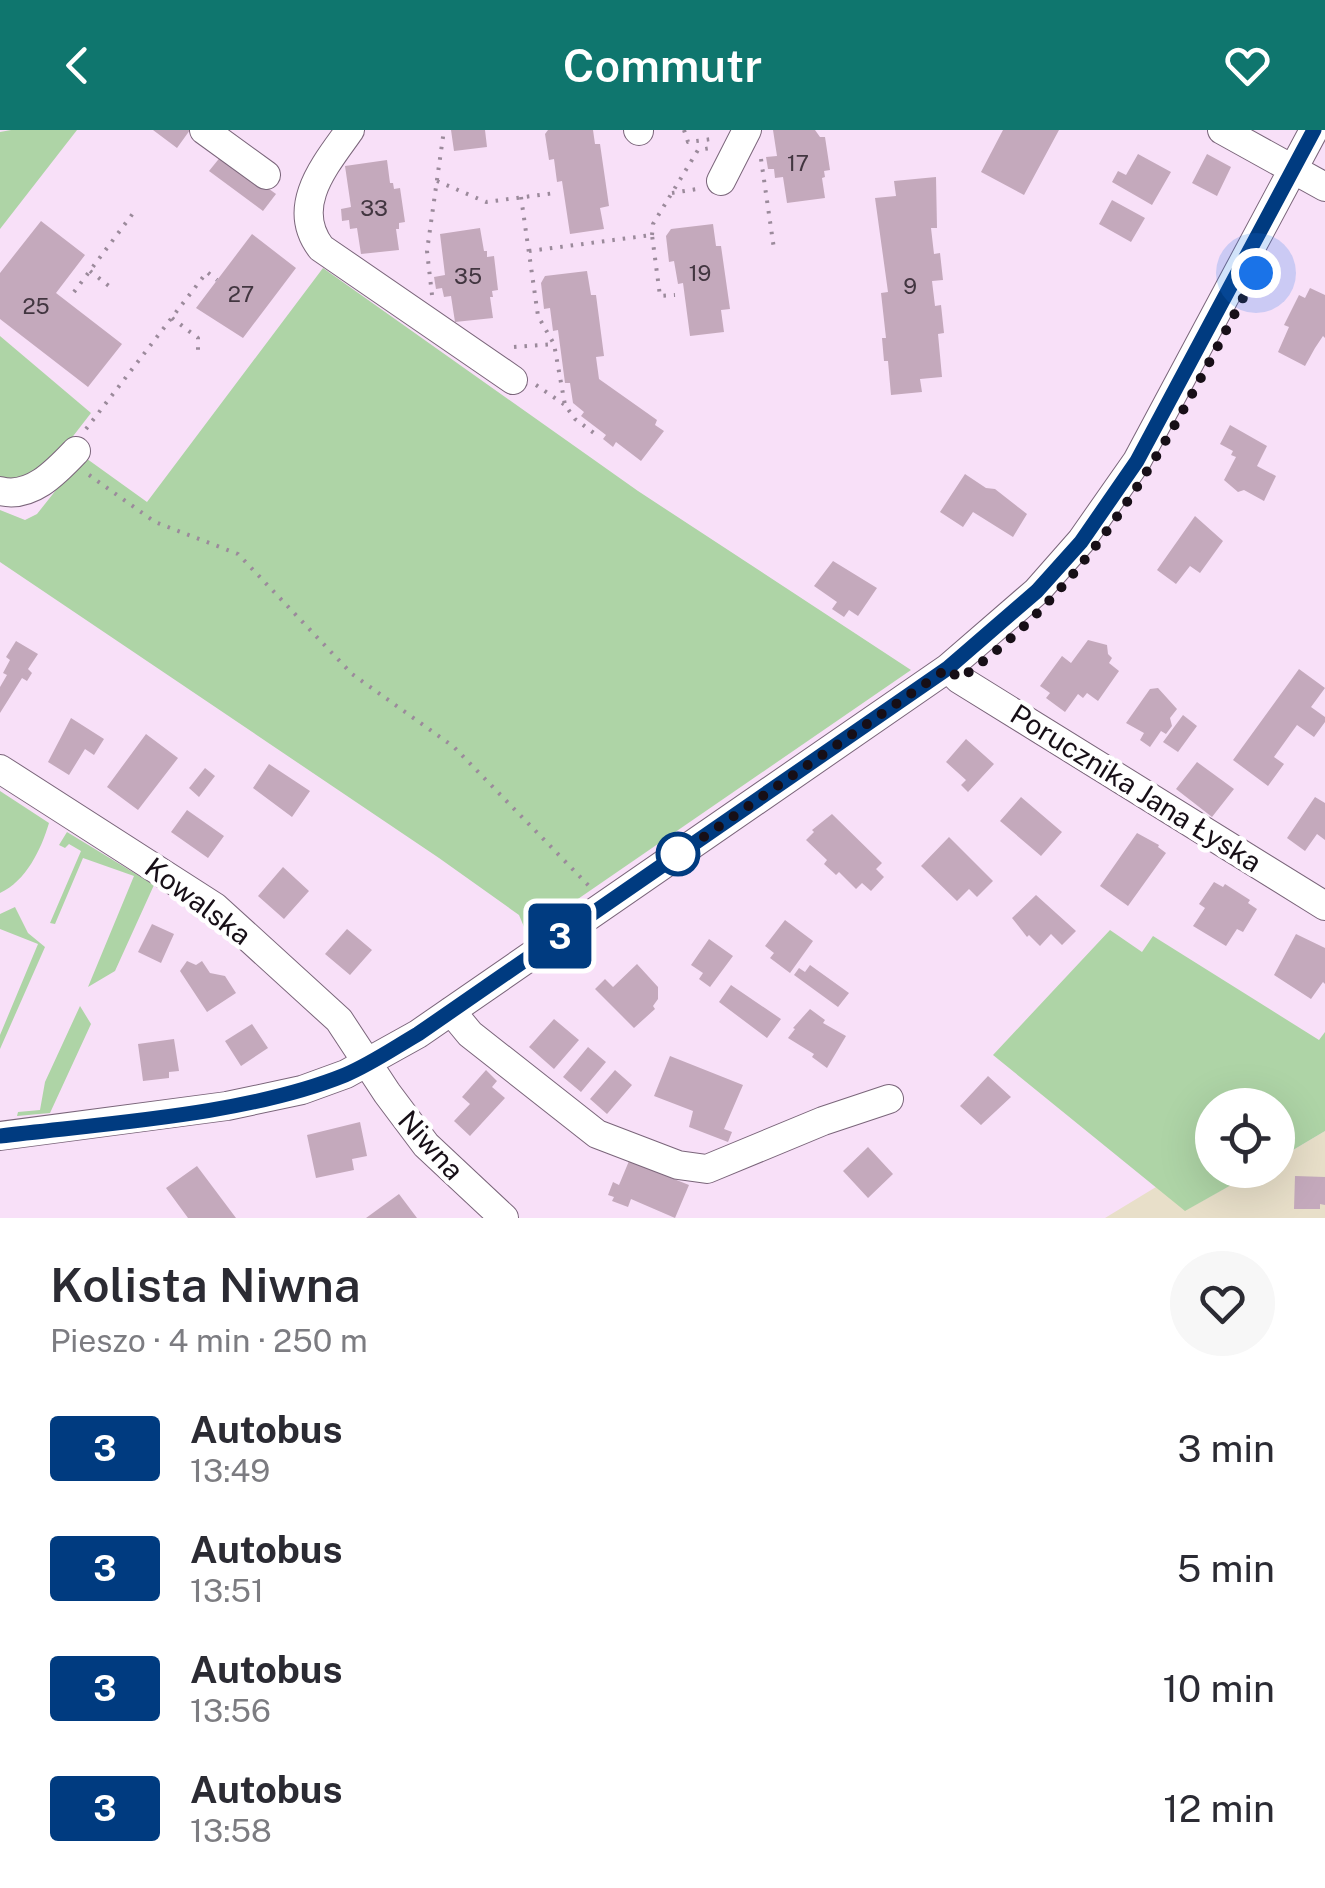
<!DOCTYPE html>
<html lang="pl">
<meta charset="utf-8">
<style>
:root{--surface:#fff;--page:#f7f7f7;--text:#2b2b33;--muted:#7c7c81;--accent:#0f766e}
body{margin:0;font-family:"Public Sans",sans-serif;background:var(--page);color:var(--text);height:100vh;display:flex;flex-direction:column;font-size:38px;white-space:nowrap}
*{box-sizing:border-box;margin:0}
p{font-size:32px;color:var(--muted)}
.icon{flex:none;width:55px;height:55px;fill:none;stroke:currentColor;stroke-width:2;stroke-linecap:round;stroke-linejoin:round}
.map{position:relative;height:1088px;overflow:hidden}
.drawer{display:flex;flex-direction:column;background:var(--surface);flex:1}
.drawer>*{flex:none}
.badge{padding:0 20px;border-radius:8px;font-size:35px;line-height:65px}
.buttons{position:absolute;left:1195px;top:958px;display:grid;gap:20px}
.buttons a{display:grid;place-items:center;width:100px;height:100px;border-radius:50%;background:var(--surface);box-shadow:0 10px 40px #0002;font-size:50px}
.you{position:absolute;width:50px;height:50px;margin:-25px;border:8px solid #fff;border-radius:50%;background:#1a73e8;box-shadow:0 0 0 15px #1a73e833}
.map>.badge{position:absolute;translate:-50% -50%;box-shadow:0 0 0 5px #fff}
.round{display:grid;place-items:center;flex:none;width:105px;height:105px;border-radius:52px;background:var(--page)}
.summary{display:flex;align-items:center;justify-content:space-between;height:170px;padding:0 50px}
h1{font-size:48px;font-weight:600;line-height:75px}
ul{padding:0;list-style:none}
li{display:flex;align-items:center;gap:30px;height:120px;padding:0 50px}
li div{flex:1}
li b{display:block;font-size:38px}
li em{font-style:normal}
li .badge{min-width:110px;font-weight:700;text-align:center}
header{display:flex;justify-content:space-between;align-items:center;height:130px;padding:0 50px;background:var(--accent);color:#fff;font-size:45px;font-weight:600}
.map>svg:first-child{display:block}
.commercial{fill:#e8dfc9}
.green{fill:#aed4a6}
.building{fill:#c4a9bc}
.lines{fill:none;stroke-linecap:round;stroke-linejoin:round}
.minor-casing{stroke:#7a657a;stroke-width:30}
.path{stroke:#9b8a9b;stroke-width:4;stroke-dasharray:2.5 8;stroke-linecap:butt}
.minor{stroke:#fff;stroke-width:28}
.line-casing{stroke:#fff;stroke-width:22}
.line{stroke:#003b80;stroke-width:15}
.walk{stroke:#170f17;stroke-width:10;stroke-dasharray:0 18}
.stop-dot{fill:#fff;stroke:#003b80;stroke-width:5}
.labels{text-anchor:middle;stroke-width:9;stroke-linejoin:round;paint-order:stroke}
.number-label{font-size:22px;fill:#423640}
.street-label{font-size:28px;fill:#170f17;stroke:#fff}
</style>
<header><svg class="icon" aria-label="back" viewBox="0 0 24 24"><path d="M15 5l-7 7 7 7"/></svg>Commutr<svg class="icon" aria-label="heart" viewBox="0 0 24 24"><path d="M12 20l-8-8c-3-5 5-10 8-4 3-6 11-1 8 4z"/></svg></header>
<div class="map">
<svg width="1325" height="1088" viewBox="0 0 1325 1088">
<rect width="100%" height="100%" fill="#f8e0f8"/>
<path class="commercial" d="M1325 1001V1088H1105L1156 1057 1186 1080 1258 1040H1278V1029Z"/>
<path class="green" d="M11 0H77L0 99V2Z
M323 138 638 361 911 540 527 804 519 785 439 728 0 432V380L25 390 37 384 83 326 147 372Z
M0 206 91 283 67 314 28 353 0 354Z
M0 661 49 693C41 720 26 751 0 763Z
M67 702 154 755 115 841 88 857 134 746 83 728 55 794 50 793 81 721 69 714 65 718 59 715Z
M15 777 28 803 45 817 0 919V905L38 814 0 799V784Z
M1110 800 1142 822 1153 806 1319 910 1325 902V1001L1278 1029V975H1212V1040H1258L1185 1081 993 925Z
M80 876 91 894 50 983 17 986 18 982 40 980 45 952Z"/>
<path class="building" d="M153 0H190L177 18Z
M451 0H485L487 17 454 21Z
M548 0H593L595 14H600L609 76 600 78 604 99 570 104 562 51 557 52 554 29 549 30 545 4Z
M773 0H815L820 7H825L830 40 824 41 825 47 822 48 825 68 787 73 783 47 775 48 774 39H768L766 27 777 26Z
M1003 0H1059L1024 65 981 42Z
M1138 24 1171 42 1152 75 1112 52 1118 41 1126 45Z
M1207 24 1231 37 1217 66 1192 53Z
M222 25 276 64 263 81 209 41Z
M387 30 390 53H393L394 59 400 58 405 92 399 93V99H396L399 120 361 124 357 98 350 99 349 90 342 91 341 79 351 77 345 36Z
M936 47 937 98H931L934 124 940 123 943 150 932 151 935 176 941 175 944 203 938 204 942 247 920 249 922 262 891 265 888 231H884L882 208H886L881 163 888 162 875 68 896 66 894 51Z
M1112 70 1145 88 1131 112 1099 94Z
M41 91 85 125 56 163 122 214 88 257 0 189V143Z
M713 94 716 116H721L730 179 721 180 724 202 690 206 683 153 678 154 674 131 669 132 666 106 671 99Z
M480 98 484 121H487V127L494 126 498 160 492 161 493 167H490L493 188 455 192 451 166 444 167 442 158 436 159 434 147 445 145 440 104Z
M252 104 296 138 243 208 196 178Z
M587 141 591 165H596L604 226 596 227 599 249 657 290 655 295 664 301 641 331 616 312 613 317 603 309 606 305 581 286 584 282 573 273 570 253H565L558 200 553 201 550 178 544 179 541 153 545 146Z
M1310 158 1325 165V208L1323 206 1315 218 1305 236 1278 222 1289 197 1284 195 1299 165 1305 168Z
M1230 295 1267 316 1257 336 1276 346 1264 371 1244 360 1238 362 1224 350 1236 327 1231 325 1233 321 1220 314Z
M965 344 986 358 995 359 1027 384 1013 407 973 382 963 397 940 382Z
M1195 386 1223 411 1200 443 1190 436 1176 454 1157 440Z
M833 431 877 458 858 486 849 480 844 487 832 479 837 472 814 456Z
M1088 510 1107 515 1108 524 1112 528 1109 533 1119 541 1098 571 1087 563 1083 568 1078 564 1065 582 1046 568 1050 563 1040 556 1062 526 1071 533Z
M16 511 38 524 28 539 32 543 27 551 22 548 0 583V557L7 545 3 543 10 530 6 527Z
M1299 539 1325 558 1311 577 1325 587V592L1314 607 1297 595 1274 627 1284 634 1268 656 1233 630Z
M1158 558 1177 579 1170 588 1172 596 1166 604 1161 601 1150 617 1140 610 1144 603 1126 593 1150 559Z
M1183 585 1197 596 1178 622 1163 612Z
M71 588 104 609 94 625 85 619 69 645 48 632Z
M146 604 178 628 138 680 107 657Z
M966 609 994 634 968 662 961 655 966 650 946 632Z
M1197 632 1234 659 1212 687 1176 659Z
M269 634 310 661 292 687 253 658Z
M205 638 215 646 199 667 189 658Z
M1021 667 1062 702 1041 726 1000 691Z
M1315 667 1325 673V710L1317 704 1305 721 1287 708Z
M187 680 224 706 208 728 171 702Z
M832 684 882 733 876 739 884 747 871 761 862 753 856 759 839 742 836 745 824 734 827 730 806 710 814 702 812 700Z
M1137 703 1159 715 1158 717 1166 723 1128 776 1100 756Z
M949 707 993 751 977 767 969 759 957 771 921 736Z
M283 737 309 761 284 789 258 766Z
M1214 752 1223 757 1225 754 1250 770 1248 773 1257 779 1243 802 1237 799 1226 816 1193 796 1205 778 1199 774Z
M1036 765 1076 801 1062 815 1051 804 1040 816 1029 805 1027 807 1012 788Z
M785 790 813 811 790 843 770 828 774 823 765 816Z
M152 794 174 804 161 833 138 822Z
M347 799 372 820 350 845 325 824Z
M1296 804 1325 818V854L1323 852 1311 869 1274 845Z
M709 809 733 826 710 857 699 849 703 843 691 835Z
M187 831 196 835 202 831 210 843 225 846 236 863 207 882 180 841Z
M637 834 658 857V869L653 876 655 879 634 898 595 859 605 849 613 857Z
M810 835 849 863 838 877 794 845 799 838 805 842Z
M731 855 781 889 767 908 719 872Z
M810 879 825 890 823 893 846 906 827 938 812 927 814 924 788 908 795 899 793 898Z
M554 889 579 910 554 939 529 917Z
M252 894 268 918 241 936 225 911Z
M174 909 179 941 169 942V948L143 951 138 914Z
M588 917 606 932 581 962 563 947Z
M670 926 743 955 724 999 732 1002 728 1012 689 997 693 981 654 966Z
M486 940 497 951 492 957 505 968 470 1006 454 991 470 974 462 967Z
M615 940 632 955 607 984 590 969Z
M988 946 1011 967 981 995 960 976Z
M360 992 367 1026 352 1029 354 1040 316 1048 307 1005Z
M868 1017 893 1044 868 1068 843 1041Z
M629 1031 689 1055 675 1088 631 1069 628 1077 612 1071 614 1067 608 1065 613 1052 619 1055Z
M197 1036 236 1088H188L166 1058Z
M1295 1046 1325 1047V1075L1320 1074V1079H1294Z
M399 1064 417 1088H366Z"/>
<g class="lines">
<defs>
<path id="minor" d="M204 0 266 45
M350 0C326 34 289 76 321 118L513 250
M638 0 639 1
M1222 0 1325 57
M721 51 747 0
M0 361C31 369 56 342 76 321
M948 538 959 549 1325 776
M0 639 215 777 339 890 387 963 426 1015 504 1088
M451 881 470 904 597 1004 678 1035 707 1039 823 991 889 969
M0 1006 227 976 302 960 346 944 418 904 948 538 1037 461 1081 411 1137 331 1314 0"/>
</defs>
<use href="#minor" class="minor-casing"/>
<path class="path" d="M684 0 688 12 712 9
M761 29 774 119
M437 51 486 72 555 63
M672 63 697 59
M521 67 538 186 554 214 565 275 575 289 598 306
M652 105 653 94 698 20 711 18
M529 121 652 105 660 166 675 165
M90 141 109 156
M74 162 134 82
M432 165 427 121 444 0
M172 188 198 208V220
M514 217 554 214
M536 255 565 275
M86 299 207 142 217 150
M89 345 155 392 238 424 352 544 454 617 589 756"/>
<use href="#minor" class="minor"/>
</g>
<g class="lines">
<defs>
<path id="line" d="M0 1006C107 993 246 985 345 945 371 934 394 918 418 904L948 538 1037 461 1081 412 1137 331 1314 0"/>
</defs>
<use href="#line" class="line-casing"/>
<use href="#line" class="line"/>
<path class="walk" d="M678 724 669 731 948 538 959 549C1102 450 1178 292 1256 143"/>
</g>
<circle class="stop-dot" cx="678" cy="724" r="20"/>
<g class="labels">
<g class="number-label">
<text x="798" y="41">17</text>
<text x="374" y="86">33</text>
<text x="700" y="151">19</text>
<text x="468" y="154">35</text>
<text x="910" y="164">9</text>
<text x="241" y="172">27</text>
<text x="36" y="184">25</text>
</g>
<g class="street-label">
<text transform="translate(1136 658) rotate(32)" y="10">Porucznika Jana Łyska</text>
<text transform="translate(198 771) rotate(37)" y="10">Kowalska</text>
<text transform="translate(431 1015) rotate(48)" y="10">Niwna</text>
</g>
</g>
</svg>
<div class="buttons">
<a><svg class="icon" aria-label="locate" viewBox="0 0 24 24"><circle cx="12" cy="12" r="6"/><path d="M12 2v4M12 18v4M2 12h4M18 12h4"/></svg></a>
</div>
<div class="you" style="left:1256px;top:143px"></div>
<b class="badge" style="left:560px;top:806px;background:#003b80;color:#fff">3</b>
</div>
<section class="drawer">
<div class="summary"><div><h1>Kolista Niwna</h1><p>Pieszo · 4 min · 250 m</p></div><a class="round"><svg class="icon" aria-label="heart" viewBox="0 0 24 24"><path d="M12 20l-8-8c-3-5 5-10 8-4 3-6 11-1 8 4z"/></svg></a></div>
<ul>
<li><span class="badge" style="background:#003b80;color:#fff">3</span><div><b>Autobus</b><p>13:49</p></div><em>3 min</em></li>
<li><span class="badge" style="background:#003b80;color:#fff">3</span><div><b>Autobus</b><p>13:51</p></div><em>5 min</em></li>
<li><span class="badge" style="background:#003b80;color:#fff">3</span><div><b>Autobus</b><p>13:56</p></div><em>10 min</em></li>
<li><span class="badge" style="background:#003b80;color:#fff">3</span><div><b>Autobus</b><p>13:58</p></div><em>12 min</em></li>
</ul>
</section>
